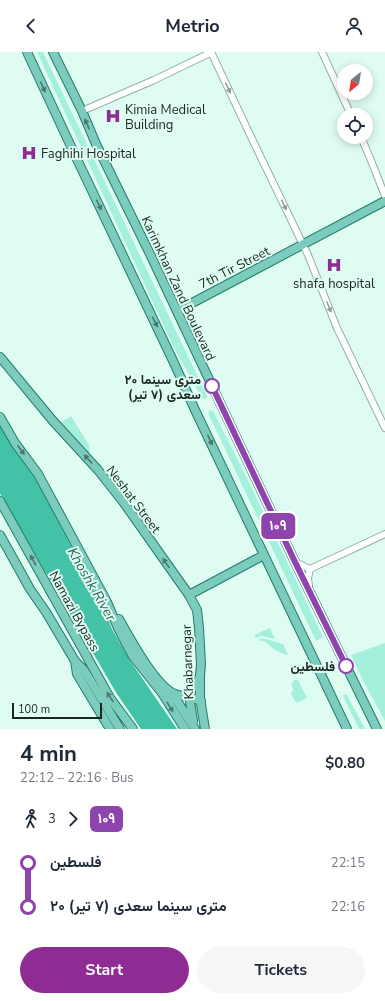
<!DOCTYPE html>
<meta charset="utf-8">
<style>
:root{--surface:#fff;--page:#f6f6f7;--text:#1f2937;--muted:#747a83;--accent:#8e2c93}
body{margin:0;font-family:"Nunito Sans",Vazirmatn,sans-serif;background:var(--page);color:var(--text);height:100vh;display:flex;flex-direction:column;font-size:15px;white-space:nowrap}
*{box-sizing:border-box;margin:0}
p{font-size:13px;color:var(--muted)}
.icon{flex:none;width:22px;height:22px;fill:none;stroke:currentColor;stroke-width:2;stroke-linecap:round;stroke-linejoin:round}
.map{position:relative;height:677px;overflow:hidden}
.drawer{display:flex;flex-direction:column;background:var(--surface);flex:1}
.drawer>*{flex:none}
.badge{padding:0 8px;border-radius:6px;font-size:14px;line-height:26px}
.needle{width:26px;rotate:210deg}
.fabs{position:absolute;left:337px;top:12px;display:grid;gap:8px}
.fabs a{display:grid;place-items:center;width:36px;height:36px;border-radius:50%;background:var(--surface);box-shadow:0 2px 10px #0003;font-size:20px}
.scale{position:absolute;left:12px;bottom:10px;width:90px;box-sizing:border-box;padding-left:4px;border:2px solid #1b2522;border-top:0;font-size:11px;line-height:14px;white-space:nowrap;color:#1b2522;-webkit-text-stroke:3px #dffcf3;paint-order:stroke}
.map>.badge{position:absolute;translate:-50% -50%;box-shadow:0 0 0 2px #fff}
.legs{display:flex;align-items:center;gap:6px;height:44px;padding:0 20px;font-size:13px}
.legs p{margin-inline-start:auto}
.headline{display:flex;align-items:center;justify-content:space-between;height:68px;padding:0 20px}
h1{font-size:22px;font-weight:700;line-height:30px}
.button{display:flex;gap:8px;margin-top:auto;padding:8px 20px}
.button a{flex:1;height:46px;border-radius:24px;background:var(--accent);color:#fff;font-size:16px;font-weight:700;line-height:46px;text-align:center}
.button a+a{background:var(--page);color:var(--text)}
ul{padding:0 20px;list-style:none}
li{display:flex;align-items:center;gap:14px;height:44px;font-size:15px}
li i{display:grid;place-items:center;width:6px;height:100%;margin:0 5px;background:currentColor}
li i::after{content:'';width:10px;height:10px;margin:-5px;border:3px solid;border-radius:50%;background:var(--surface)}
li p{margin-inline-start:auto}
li:first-child i{background:linear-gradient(#0000 50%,currentColor 0)}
li:last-child i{background:linear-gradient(currentColor 50%,#0000 0)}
header{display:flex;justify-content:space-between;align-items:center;height:52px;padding:0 20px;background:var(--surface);font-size:18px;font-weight:700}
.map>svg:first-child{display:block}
.green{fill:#a4f0dc}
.water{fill:#43c2a7}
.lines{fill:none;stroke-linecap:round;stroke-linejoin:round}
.minor-casing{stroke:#94afa7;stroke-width:8}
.major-casing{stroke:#217b6a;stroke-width:10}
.minor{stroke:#fff;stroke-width:6}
.major{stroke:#7cccbd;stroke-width:8}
.oneway{fill:#4c7870}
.oneway2{fill:#989d9c}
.line-1-casing{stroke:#fff;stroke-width:9}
.line-1{stroke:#8e44ad;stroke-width:6}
.stop-1-dot{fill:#fff;stroke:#8e44ad;stroke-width:2}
.labels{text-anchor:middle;stroke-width:4;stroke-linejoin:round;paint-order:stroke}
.poi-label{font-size:13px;fill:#1b2522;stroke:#dffcf3;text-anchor:start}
.street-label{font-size:13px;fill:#1b2522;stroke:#dffcf3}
.stop-label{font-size:13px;font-weight:bold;fill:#1b2522;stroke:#dffcf3;text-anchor:end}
.water-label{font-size:14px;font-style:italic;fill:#306356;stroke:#dffcf3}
</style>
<header><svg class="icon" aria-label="back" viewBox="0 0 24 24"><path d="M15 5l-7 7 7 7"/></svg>Metrio<svg class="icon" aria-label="person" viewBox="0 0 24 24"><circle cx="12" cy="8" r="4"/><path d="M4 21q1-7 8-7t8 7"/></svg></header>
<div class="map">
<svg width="385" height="677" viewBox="0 0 385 677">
<rect width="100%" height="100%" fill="#dffcf3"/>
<path class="green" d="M37 0H43L207 344 206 347 202 346 174 296Z
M210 358 213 359 244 420 323 585 316 589 208 361Z
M71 364 89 393 90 405 61 370Z
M270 576 275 587 262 584 256 586 254 583Z
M262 586 283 592 288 603C278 601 273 597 266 590L258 588Z
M385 591V669L363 629 351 603Z
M294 628H298L307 646 296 651 291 642 292 639 294 638 291 634Z
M344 642 347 643 365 677H359L343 644Z"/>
<path class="water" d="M0 372 33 421 102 553 112 577 129 607 177 677H141L117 642 2 446 0 441Z"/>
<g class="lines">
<defs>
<path id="minor" d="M211 0 253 89 308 203 337 276 385 376
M322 0 351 63
M82 59 154 28 212 0
M361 85 370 106 385 144
M295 510 310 517
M310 517 385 482
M309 534 308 526 310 517"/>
<path id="major" d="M27 0 74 101 175 313 195 358 347 677
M53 0 82 59 96 92 150 202 295 510 377 677
M177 259 385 149
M0 305 53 369 98 418 124 451 189 543 197 558 199 576 201 612 200 623V646L205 677
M0 365 15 391 38 422 107 550 118 576 132 603 162 641 185 677
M0 449 110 646 133 677
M0 483 30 537 46 560 75 609 84 618 120 677
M189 543 264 503
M119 567C130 586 155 634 175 642 179 644 182 644 187 643L197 631 199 626
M75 609 77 622 110 677
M170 641 177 649 195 677
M193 669 190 650 193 646 201 649"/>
</defs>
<use href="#minor" class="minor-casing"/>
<use href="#major" class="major-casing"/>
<use href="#minor" class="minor"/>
<use href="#major" class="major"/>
</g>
<defs><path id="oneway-solid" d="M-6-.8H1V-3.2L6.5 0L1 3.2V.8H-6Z"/></defs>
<g class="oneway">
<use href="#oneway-solid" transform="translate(43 35) rotate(65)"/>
<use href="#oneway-solid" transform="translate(87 72) rotate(-114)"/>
<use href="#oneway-solid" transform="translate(99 153) rotate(64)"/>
<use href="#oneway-solid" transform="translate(155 270) rotate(64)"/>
<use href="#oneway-solid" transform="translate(210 388) rotate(65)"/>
<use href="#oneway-solid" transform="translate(21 398) rotate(53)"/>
<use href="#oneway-solid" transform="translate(88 407) rotate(-133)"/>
<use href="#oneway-solid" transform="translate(33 508) rotate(-119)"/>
<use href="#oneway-solid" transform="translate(166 511) rotate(-125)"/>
<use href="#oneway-solid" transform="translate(110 645) rotate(-123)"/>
<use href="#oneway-solid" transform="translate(170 655) rotate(58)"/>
</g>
<g class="oneway2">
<use href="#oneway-solid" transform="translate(228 36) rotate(65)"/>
<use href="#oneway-solid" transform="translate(284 153) rotate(64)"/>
<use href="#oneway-solid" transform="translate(329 255) rotate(68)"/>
</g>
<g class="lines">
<defs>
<path id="line-1" d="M212 334 295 510 346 614"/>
</defs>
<use href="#line-1" class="line-1-casing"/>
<use href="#line-1" class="line-1"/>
</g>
<defs>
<symbol id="hospital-bare" viewBox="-9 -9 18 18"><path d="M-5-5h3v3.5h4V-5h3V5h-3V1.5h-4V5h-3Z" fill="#8e2c93" stroke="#dffcf3" stroke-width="2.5" paint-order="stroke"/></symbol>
</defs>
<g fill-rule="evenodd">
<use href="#hospital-bare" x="102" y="53" width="22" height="22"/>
<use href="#hospital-bare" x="18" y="90" width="22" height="22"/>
<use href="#hospital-bare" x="323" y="202" width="22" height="22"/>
</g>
<g class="stop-1-dot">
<circle cx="212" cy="334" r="7"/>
<circle cx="346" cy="614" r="7"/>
</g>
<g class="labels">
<g class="poi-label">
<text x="125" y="62">Kimia Medical<tspan x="125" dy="15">Building</tspan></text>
<text x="41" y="106">Faghihi Hospital</text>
<text x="334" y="236" text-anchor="middle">shafa hospital</text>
</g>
<g class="street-label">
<text transform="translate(234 215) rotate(-27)" y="5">7th Tir Street</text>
<text transform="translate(179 236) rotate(65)" y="5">Karimkhan Zand Boulevard</text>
<text transform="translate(134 447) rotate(53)" y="5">Neshat Street</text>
<text transform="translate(75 559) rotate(61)" y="5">Namazi Bypass</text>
<text transform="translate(187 610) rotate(-92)" y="5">Khabarnegar</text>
</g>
<g class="stop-label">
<text x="201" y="332">۲۰ متری سینما<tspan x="201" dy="15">سعدی (۷ تیر)</tspan></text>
<text x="335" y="619">فلسطین</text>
</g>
<g class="water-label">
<text transform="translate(92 532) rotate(60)" y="5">Khoshk River</text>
</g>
</g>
</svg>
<div class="fabs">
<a><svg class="needle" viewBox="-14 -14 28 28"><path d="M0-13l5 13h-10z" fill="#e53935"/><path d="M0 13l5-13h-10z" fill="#747a83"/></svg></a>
<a><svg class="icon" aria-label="locate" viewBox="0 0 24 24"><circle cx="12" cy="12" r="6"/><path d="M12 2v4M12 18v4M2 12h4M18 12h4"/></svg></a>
</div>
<div class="scale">100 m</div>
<b class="badge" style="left:278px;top:474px;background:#8e44ad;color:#fff">۱۰۹</b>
</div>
<section class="drawer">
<div class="headline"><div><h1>4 min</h1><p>22:12 – 22:16 · Bus</p></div><b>$0.80</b></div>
<div class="legs"><svg class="icon" aria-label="walk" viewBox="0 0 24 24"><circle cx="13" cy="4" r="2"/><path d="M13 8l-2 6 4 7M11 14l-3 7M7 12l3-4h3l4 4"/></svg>3<svg class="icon" aria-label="forward" viewBox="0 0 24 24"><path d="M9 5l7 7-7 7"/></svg><b class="badge" style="background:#8e44ad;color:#fff">۱۰۹</b></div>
<ul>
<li><i style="color:#8e44ad"></i><b>فلسطین</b><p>22:15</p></li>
<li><i style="color:#8e44ad"></i><b>۲۰ متری سینما سعدی (۷ تیر)</b><p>22:16</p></li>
</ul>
<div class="button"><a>Start</a><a>Tickets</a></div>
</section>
